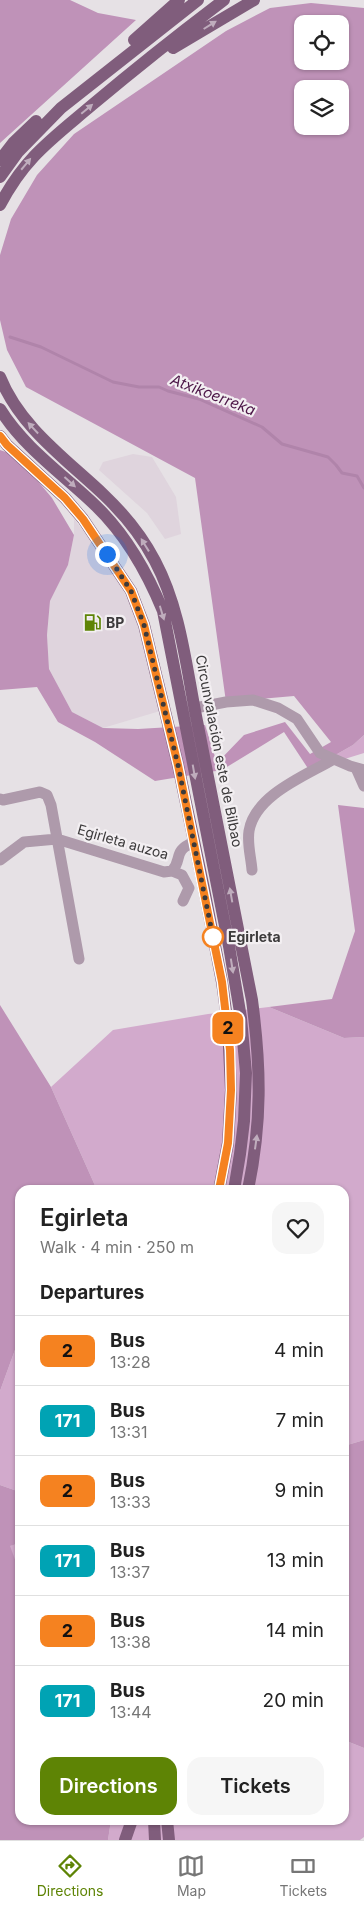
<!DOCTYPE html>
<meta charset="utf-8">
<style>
:root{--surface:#fff;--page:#f6f6f6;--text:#222;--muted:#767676;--line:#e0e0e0;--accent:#5e8405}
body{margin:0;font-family:Inter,sans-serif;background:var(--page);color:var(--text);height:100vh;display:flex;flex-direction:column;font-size:19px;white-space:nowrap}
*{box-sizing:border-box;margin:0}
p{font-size:16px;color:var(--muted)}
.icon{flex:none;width:28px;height:28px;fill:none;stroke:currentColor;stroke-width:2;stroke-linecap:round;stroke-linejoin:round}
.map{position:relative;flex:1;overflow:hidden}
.sheet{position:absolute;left:15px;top:1185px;width:334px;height:640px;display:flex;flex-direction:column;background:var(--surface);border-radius:15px;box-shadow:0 1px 4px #0004}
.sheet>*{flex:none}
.badge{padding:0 10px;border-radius:8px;font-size:18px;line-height:32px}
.tools{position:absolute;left:294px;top:15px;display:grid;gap:10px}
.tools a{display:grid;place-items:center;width:55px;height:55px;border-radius:10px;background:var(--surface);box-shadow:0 1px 4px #0004;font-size:25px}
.you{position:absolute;width:25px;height:25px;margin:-12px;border:4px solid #fff;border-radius:50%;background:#1a73e8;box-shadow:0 0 0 8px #1a73e833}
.map>.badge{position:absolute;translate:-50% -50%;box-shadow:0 0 0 2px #fff}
h2{padding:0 25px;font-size:19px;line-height:45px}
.round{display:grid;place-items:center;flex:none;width:52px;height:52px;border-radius:15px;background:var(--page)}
.summary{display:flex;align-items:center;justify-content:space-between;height:85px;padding:0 25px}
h1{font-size:24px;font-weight:600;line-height:38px}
.primary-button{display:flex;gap:10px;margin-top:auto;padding:10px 25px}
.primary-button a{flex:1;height:58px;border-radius:15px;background:var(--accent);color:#fff;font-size:20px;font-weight:600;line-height:58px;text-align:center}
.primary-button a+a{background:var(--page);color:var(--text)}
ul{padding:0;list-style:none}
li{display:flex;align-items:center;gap:15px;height:70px;padding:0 25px;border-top:1px solid var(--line)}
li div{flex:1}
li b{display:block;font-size:19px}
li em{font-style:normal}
li .badge{min-width:55px;font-weight:700;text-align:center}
.dock{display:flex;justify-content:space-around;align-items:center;height:70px;border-top:1px solid var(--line);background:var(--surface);font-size:14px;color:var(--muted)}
.dock a{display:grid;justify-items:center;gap:2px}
.dock .selected{color:var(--accent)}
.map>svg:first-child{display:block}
.built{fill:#dfd4dd}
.green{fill:#d2aacc}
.forest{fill:#bf92b8;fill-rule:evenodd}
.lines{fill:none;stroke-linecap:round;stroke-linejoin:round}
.stream{stroke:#b084aa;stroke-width:3}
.minor{stroke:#ae9aab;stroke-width:11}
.major{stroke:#805d7c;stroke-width:12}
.oneway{fill:#bfadbd}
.line-casing{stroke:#fff;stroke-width:11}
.line{stroke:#f58220;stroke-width:8}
.walk{stroke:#3c3a3b;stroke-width:5;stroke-dasharray:0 9}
.stop-dot{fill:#fff;stroke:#f58220;stroke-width:2.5}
.labels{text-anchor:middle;stroke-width:4.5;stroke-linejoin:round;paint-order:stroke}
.poi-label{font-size:14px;font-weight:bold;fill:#3c3a3b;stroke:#f3eff2;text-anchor:start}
.street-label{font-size:14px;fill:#3c3a3b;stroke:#f3eff2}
.stop-label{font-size:14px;font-weight:bold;fill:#3c3a3b;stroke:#f3eff2;text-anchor:start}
.water-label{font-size:15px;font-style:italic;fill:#4d1748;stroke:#f3eff2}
</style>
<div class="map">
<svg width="364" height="1840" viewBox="0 0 364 1840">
<rect width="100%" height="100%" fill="#e6e1e5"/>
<path class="built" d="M133 454 152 457 176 497 181 534 165 539 147 513 99 470 103 462Z
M74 519 111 567 134 612 160 711 103 728 72 712 49 669 47 635 50 601 68 565 74 535Z"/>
<path class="green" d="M364 735V753L309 770 353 745Z
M269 1007 344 1038 364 1037V1440L344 1446V1190H97L51 1087 113 1030 208 1014Z
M20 1336V1492L0 1485V1391Z
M20 1543V1573L9 1546Z
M344 1740 364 1748V1837L360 1840H108L111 1820H344Z"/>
<path class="forest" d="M0 0H70L98 13 136 20 0 143Z
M311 3 364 8V735L353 745 309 770 284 732 222 770 155 781 95 742 58 722 37 687 0 690V450L17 456 52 498 74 535 68 565 50 601 47 635 49 669 72 712 103 728 138 729 205 725 217 763 244 735 285 722 310 754 331 742 294 696 226 702 195 478 26 387 7 350 0 320V255L11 219 37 175 74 134 226 31 270 8ZM302 24H340V61H302ZM302 89H340V126H302Z
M338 805 364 808V1037L344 1038 269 1007 332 999 355 931Z
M0 1005 51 1087 97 1190H20V1336L0 1391Z
M364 1440V1748L344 1740V1446Z
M0 1485 20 1492V1543L10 1546 20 1573V1820H111L108 1840H0Z"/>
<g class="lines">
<path class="stream" d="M10 337 41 347 113 382 139 387H159L168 391 199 399 262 427 282 444 328 457 336 465 342 473 357 476 364 488"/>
<path class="minor" d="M195 708 226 702 253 700 278 708 297 719 320 753 350 766 364 770
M356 768 364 786
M0 799 3 800 40 792 47 795 51 805 79 959
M0 860 24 842 57 839 164 872 172 871C183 859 172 851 194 842
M252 870C251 857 247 844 249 831 255 795 305 776 334 759
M172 871 182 875 189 888 183 901"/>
<path class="major" d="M134 40 179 0
M173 48 254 0
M0 160 14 142 36 121
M0 177 18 152 61 108 198 0
M0 205C25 157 52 139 92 105 135 69 179 34 224 0
M0 377C20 427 66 459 104 495 124 514 142 536 155 561 181 610 186 667 197 721 216 814 233 907 252 1000 261 1068 262 1122 248 1190
M0 409C24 448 64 475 96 506 127 536 147 572 163 611L229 946 241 1018 246 1073 244 1121 240 1154 234 1190
M0 436 7 445 65 498 83 519 131 591 144 625 178 765 204 889 222 982 228 1026 231 1090 228 1143 219 1190
M154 1820 155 1840
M167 1820 169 1840
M125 1840 132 1820"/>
</g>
<defs><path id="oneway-solid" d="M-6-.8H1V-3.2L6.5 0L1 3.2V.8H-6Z" transform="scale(1.25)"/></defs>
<g class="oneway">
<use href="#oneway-solid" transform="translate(210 25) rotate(-32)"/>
<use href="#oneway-solid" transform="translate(87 109) rotate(-40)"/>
<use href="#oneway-solid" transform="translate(26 164) rotate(-50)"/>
<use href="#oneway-solid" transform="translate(33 428) rotate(-133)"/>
<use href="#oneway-solid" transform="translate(70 482) rotate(42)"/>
<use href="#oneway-solid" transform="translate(145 545) rotate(-122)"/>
<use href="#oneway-solid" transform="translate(162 613) rotate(73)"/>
<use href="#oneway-solid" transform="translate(194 772) rotate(80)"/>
<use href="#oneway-solid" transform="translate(231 895) rotate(-100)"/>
<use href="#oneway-solid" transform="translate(232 966) rotate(81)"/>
<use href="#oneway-solid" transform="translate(256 1142) rotate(-82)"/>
</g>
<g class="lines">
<defs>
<path id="line" d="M0 436 7 445 65 498 83 519 131 591 144 625 178 765 222 982 230 1050 231 1090 228 1143 219 1190"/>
</defs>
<use href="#line" class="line-casing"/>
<use href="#line" class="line"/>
<path class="walk" d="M107 554 131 591 144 625 178 765 213 937"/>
</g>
<defs>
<symbol id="fuel-bare" viewBox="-9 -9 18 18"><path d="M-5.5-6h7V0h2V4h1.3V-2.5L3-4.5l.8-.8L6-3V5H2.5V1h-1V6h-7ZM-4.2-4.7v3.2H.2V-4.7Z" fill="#5e8405" stroke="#f3eff2" stroke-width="2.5" paint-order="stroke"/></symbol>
</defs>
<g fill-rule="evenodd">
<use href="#fuel-bare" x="80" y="610" width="25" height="25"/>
</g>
<circle class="stop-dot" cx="213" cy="937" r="10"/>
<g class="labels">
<g class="poi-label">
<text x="106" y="628">BP</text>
</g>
<g class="street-label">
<text transform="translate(219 751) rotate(79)" y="5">Circunvalación este de Bilbao</text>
<text transform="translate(123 842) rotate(16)" y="5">Egirleta auzoa</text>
</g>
<g class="stop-label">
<text x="228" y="942">Egirleta</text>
</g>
<g class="water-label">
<text transform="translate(213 395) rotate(21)" y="5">Atxikoerreka</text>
</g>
</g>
</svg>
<div class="tools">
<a><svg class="icon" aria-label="locate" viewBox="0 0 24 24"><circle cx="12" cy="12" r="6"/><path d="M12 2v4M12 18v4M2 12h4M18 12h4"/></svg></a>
<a><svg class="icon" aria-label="layers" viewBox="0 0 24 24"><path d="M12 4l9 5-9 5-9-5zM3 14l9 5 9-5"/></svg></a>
</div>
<div class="you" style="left:107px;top:554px"></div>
<b class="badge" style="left:228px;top:1028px;background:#f58220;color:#111">2</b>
<section class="sheet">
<div class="summary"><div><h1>Egirleta</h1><p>Walk · 4 min · 250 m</p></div><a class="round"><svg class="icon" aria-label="heart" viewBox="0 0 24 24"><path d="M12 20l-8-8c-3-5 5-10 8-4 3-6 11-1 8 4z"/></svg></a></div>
<h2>Departures</h2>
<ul>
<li><span class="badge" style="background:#f58220;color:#111">2</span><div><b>Bus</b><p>13:28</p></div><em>4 min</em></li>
<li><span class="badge" style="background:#00a3b4;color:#fff">171</span><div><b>Bus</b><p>13:31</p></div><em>7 min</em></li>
<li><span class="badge" style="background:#f58220;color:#111">2</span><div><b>Bus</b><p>13:33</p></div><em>9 min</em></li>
<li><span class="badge" style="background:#00a3b4;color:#fff">171</span><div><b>Bus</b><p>13:37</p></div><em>13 min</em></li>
<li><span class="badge" style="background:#f58220;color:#111">2</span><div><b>Bus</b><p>13:38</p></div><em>14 min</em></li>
<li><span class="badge" style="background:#00a3b4;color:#fff">171</span><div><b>Bus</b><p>13:44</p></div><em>20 min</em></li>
</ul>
<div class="primary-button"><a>Directions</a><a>Tickets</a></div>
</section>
</div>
<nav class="dock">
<a class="selected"><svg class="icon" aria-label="directions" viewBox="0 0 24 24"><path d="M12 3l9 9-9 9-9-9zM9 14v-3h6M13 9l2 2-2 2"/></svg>Directions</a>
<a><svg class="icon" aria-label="map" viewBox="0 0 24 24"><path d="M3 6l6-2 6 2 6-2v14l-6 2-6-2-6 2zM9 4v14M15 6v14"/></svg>Map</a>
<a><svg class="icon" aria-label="tickets" viewBox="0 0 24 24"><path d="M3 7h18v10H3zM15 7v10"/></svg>Tickets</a>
</nav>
